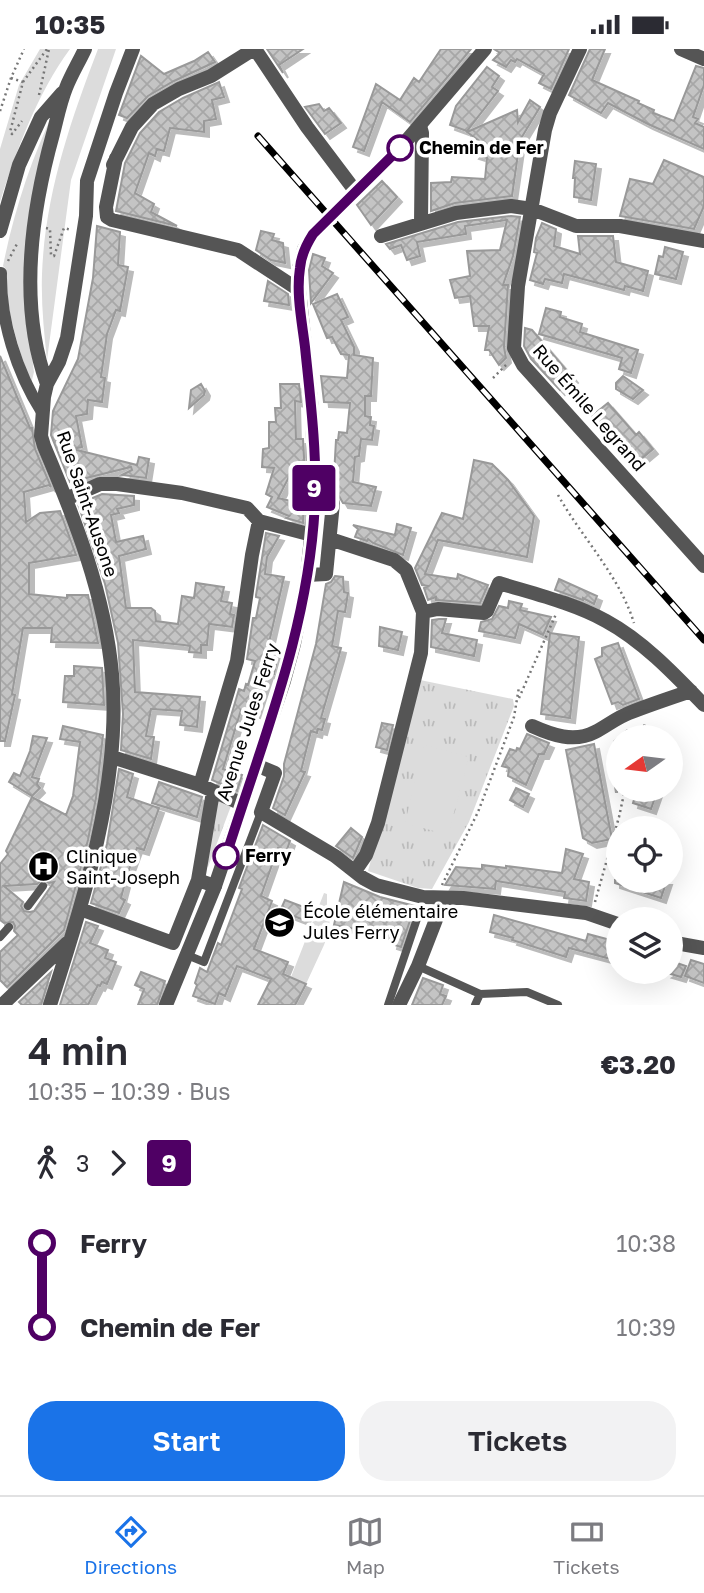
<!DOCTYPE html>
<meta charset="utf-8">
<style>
:root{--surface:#fff;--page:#f2f2f3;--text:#2b2b33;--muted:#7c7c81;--line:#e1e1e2;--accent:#1a73e8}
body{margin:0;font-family:"Golos Text",sans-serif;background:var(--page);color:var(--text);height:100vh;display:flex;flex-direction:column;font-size:26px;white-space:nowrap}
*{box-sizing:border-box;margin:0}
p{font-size:23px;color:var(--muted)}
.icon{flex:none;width:38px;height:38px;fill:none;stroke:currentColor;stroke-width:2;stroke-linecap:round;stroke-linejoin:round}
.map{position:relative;height:956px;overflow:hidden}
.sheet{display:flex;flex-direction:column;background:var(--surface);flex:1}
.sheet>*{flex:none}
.badge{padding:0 14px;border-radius:5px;font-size:24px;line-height:46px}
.needle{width:46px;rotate:256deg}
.fabs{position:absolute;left:606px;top:676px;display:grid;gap:14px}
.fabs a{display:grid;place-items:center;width:77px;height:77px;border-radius:50%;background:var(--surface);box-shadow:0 7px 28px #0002;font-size:35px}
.map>.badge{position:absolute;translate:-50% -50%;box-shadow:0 0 0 4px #fff}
.legs{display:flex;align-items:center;gap:10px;height:77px;padding:0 28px;font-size:23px}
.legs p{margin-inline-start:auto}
.summary{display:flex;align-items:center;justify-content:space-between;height:119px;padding:0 28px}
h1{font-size:38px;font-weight:600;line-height:52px}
.button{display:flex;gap:14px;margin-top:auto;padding:14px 28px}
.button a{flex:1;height:80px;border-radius:28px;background:var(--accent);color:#fff;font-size:28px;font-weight:600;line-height:80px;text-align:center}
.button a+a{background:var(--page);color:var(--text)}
ul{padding:0 28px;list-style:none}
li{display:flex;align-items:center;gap:24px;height:84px;font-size:26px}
li i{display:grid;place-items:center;width:10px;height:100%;margin:0 9px;background:currentColor}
li i::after{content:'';width:18px;height:18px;margin:-9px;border:5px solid;border-radius:50%;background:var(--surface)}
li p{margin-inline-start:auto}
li:first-child i{background:linear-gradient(#0000 50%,currentColor 0)}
li:last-child i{background:linear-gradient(currentColor 50%,#0000 0)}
.status{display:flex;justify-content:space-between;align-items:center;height:49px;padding:0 35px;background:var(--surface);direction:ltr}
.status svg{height:19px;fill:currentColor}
.tab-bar{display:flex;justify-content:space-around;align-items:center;height:98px;border-top:2px solid var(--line);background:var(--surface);font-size:19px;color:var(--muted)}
.tab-bar a{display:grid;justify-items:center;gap:4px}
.tab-bar .selected{color:var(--accent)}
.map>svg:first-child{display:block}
.grass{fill:url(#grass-tufts)}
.garden{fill:#dcdcdc}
.water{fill:#a3a3a3}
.building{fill:url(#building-cross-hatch);stroke:#999;stroke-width:2;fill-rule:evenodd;filter:url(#shadow)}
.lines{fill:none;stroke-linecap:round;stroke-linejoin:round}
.path{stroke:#777;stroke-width:2.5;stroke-dasharray:2 3.5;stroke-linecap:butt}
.service{stroke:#555;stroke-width:8}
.pedestrian{stroke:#555;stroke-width:12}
.minor{stroke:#555;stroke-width:14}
.tertiary{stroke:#555;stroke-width:14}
.rail-casing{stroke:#000;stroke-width:7}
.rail{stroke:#fff;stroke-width:4.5;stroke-dasharray:13;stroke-linecap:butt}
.tertiary-bridge{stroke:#555;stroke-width:14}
.line-1-casing{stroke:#fff;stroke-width:16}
.line-1{stroke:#4f0064;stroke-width:10}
.stop-1-dot{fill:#fff;stroke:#4f0064;stroke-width:3.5}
.labels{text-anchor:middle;stroke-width:7;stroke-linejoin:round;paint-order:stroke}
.stop-label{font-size:18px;font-weight:bold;fill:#000;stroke:#fff;text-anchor:start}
.street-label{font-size:18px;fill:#000;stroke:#fff}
.poi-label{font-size:18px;fill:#000;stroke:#fff;text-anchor:start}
</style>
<div class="status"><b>10:35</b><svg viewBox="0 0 49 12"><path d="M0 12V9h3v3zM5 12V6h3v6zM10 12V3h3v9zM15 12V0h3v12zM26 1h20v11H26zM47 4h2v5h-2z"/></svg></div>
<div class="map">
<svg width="704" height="956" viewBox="0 0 704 956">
<defs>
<pattern id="grass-tufts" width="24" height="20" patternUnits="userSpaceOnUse" patternTransform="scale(1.75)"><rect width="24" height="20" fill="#dcdcdc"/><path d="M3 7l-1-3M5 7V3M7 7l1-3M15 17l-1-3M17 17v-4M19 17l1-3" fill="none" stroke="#bbb"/></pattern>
<pattern id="building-cross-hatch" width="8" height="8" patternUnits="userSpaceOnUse" patternTransform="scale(1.75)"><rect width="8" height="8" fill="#c4c4c4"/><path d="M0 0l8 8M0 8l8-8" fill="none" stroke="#a7a7a7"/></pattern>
<filter id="shadow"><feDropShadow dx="5" dy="5" stdDeviation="0" flood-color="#0004"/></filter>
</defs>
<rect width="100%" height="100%" fill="#fff"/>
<path class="grass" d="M420 631 513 650 514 657 469 773 432 840 418 839 368 822Z
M217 750 231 757 208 818 207 817Z"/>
<path class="garden" d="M40 0H70C37 45 17 100 0 153V100L19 36Z
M98 0H116L71 131 47 311C44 283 41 254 42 225 45 146 70 73 98 0Z
M56 58 27 272 34 323 31 335C18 297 5 260 6 220L3 217C14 162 31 110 56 58Z
M424 696 469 708 448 786 405 774Z
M324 844 327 845V862L330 863 329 882 324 896 306 935 291 928Z"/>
<path class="water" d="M627 680H632L635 688H618V744H615L611 718 613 692Z"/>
<path class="building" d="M267 0H303L279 16 283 24Z
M441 0H471L410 73 382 53 364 102 353 98 376 35 400 51 414 29 419 33Z
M494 0H569L551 40 539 34 544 25 517 10 515 13 511 11 506 18 493 11 500 4Z
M590 0H605L592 31 639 52 638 54 654 61 653 64 674 72 696 17 704 19V36L693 68 698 70 695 74 704 78V100L648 75 608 54 601 64 569 46Z
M208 3 215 13 174 32 148 47 127 69 119 66 141 7 164 25 194 12Z
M487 18 499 27 492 38 498 42 467 82 450 76 456 57Z
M219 33 224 48 212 51 216 70 204 72V83L170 79 164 102 157 100 155 107 149 104 135 144 154 155 151 163 177 177 116 162 125 114 140 84 159 63 183 49Z
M530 51 540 58 520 91 512 147 455 154 431 162V134L451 133 452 128 485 130 487 109 474 105 482 94 467 83 517 61 518 73Z
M319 55 324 62 329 59 341 74 325 85 305 58Z
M664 111 704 128V157L694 180 620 167 630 130 653 135Z
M575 112 596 115 591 151 574 148 575 129H573Z
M382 132 397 148 371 176 357 156Z
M511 167 520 168 513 207 503 236H508L504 298 506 309 499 316 489 301H485L489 277H474L470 247 455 249 450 231 470 227 467 202 500 201 507 171 465 177 466 185 417 193 420 207 407 211 401 196 390 200 386 195 458 173Z
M542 174 556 180 554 197 580 205 578 187H613L616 213 648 222 643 242 625 237 624 241 564 225 562 234 545 230 543 235 530 231 537 204 534 203 536 189Z
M97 177 120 183 118 216 128 218 120 262 116 261 107 285 101 328 105 329 102 353 88 351 87 365 76 367 82 398 73 400 137 416 139 408 149 410 146 429 122 426 132 421 131 418 70 433 51 386 53 362 78 310 93 229Z
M261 182 274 185 272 191 283 194 285 214 271 211 256 201Z
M665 198 683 203 676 230 655 225 659 207 663 208Z
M313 205 325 209 322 217 333 224 311 254 309 221Z
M268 232 288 245 289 256 264 252Z
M337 245 348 268 341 271 354 298V306L373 309 371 347H365V367L371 368 370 376 374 377 372 391 361 390 359 407 355 408 353 433 376 438 371 457 343 454 339 447 333 444 336 391H338L339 383 347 384 350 354 324 353 321 327 347 329 349 306 341 305 332 288 327 289 313 255Z
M546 259 561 263 560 268 582 275 580 283 638 301 631 324 619 320 622 309 539 285Z
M525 279 532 281 573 329 560 341 531 310 524 297Z
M0 307 30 379H32L35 400 51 438 49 436 24 443 26 473 40 464 60 462 76 506 29 514V545L67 549V546H88L98 594 51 593 52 579H23L12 645 15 646 5 692H0Z
M623 327 643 341 633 350 616 340V334Z
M201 335 205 342 204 346 189 359 191 341Z
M280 335H299L301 353 295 352 296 390H303L305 427 290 426 278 449 304 455 303 474 286 469 289 467 267 458 272 448 266 445 274 419 262 418 263 400 269 399V373H276L275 359H281Z
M608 354 636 386 639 383 653 400 634 416 592 367Z
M474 411 492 415 508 431 534 467 527 508 438 491 425 525 457 530 458 525 488 536 480 554 436 551V548L428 551 424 539 428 537 422 536 415 519 442 464 463 470Z
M102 445 134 447V456L117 460 119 464 111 466 116 493 143 487 146 500 119 507 126 559H151L155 562 156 572 178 575 182 547 194 549 196 534 224 538 221 552 232 554 230 565 234 566 232 578 209 575 207 596H201V604L189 603 190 597 184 596 133 591 135 643 200 648 197 678 180 676 182 662 151 660 146 687 154 688 151 710 121 701 123 665 118 594 105 535 78 455Z
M397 475 411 479 403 506 373 494 368 490 367 492 355 488 358 480 353 476 395 486Z
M266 484 279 487 267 508 265 525 284 528 268 598 279 600 274 625 268 624 255 664 241 661 223 720 242 726 237 742 212 731 239 640 244 642 246 635 248 636 255 612 247 610 253 569H256L260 549 256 548V546Z
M335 527 343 528 344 543 348 544 345 563 338 562 332 597 341 599 339 607 321 669 325 670 322 681 318 680 317 684 311 682 301 722 305 723 285 766 273 759 284 727V715L316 595 326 535 331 533Z
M559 530 597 547 594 555 583 549V551L555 541Z
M509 552 522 555 520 561 551 568 543 586 519 575 515 589 479 582 481 573 492 570 499 557 508 559Z
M439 570H446L442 584 477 591 474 607 431 598 432 571Z
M380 578 402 583 398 601 379 597Z
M550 584 579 588 570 669 541 665Z
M618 594 639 650 623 656 618 653 612 655 595 610 602 607V599Z
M74 617 102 619 104 656 63 653 65 627H74Z
M382 674 393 676 387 701 376 698Z
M63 677 103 686 96 749 88 791 64 881 7 938 0 931V903L18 886 14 882 15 877 13 873 4 874 0 871V815L8 805 6 802 32 748 66 766 73 747 80 693 60 690ZM43 830 49 834 54 833 34 862 30 863 24 862 21 857 23 853 4 837 37 835Z
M527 685 549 694 544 705H539L526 736 508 727 509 719 502 717 510 700 516 702 517 699 520 700Z
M33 687 47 689 32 728 39 730 37 735 40 739 32 747 9 733 14 724 20 727 30 702Z
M594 695 612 790 592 794 583 789 566 701Z
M119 720 133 725 127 748 159 759 144 801 137 799 127 826 121 849 125 851 119 864 91 854 107 795Z
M159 733 202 748 197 768 152 754Z
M516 739 529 745 523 758 510 751Z
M637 740H658L651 760 633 754Z
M263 776 290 792 286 803 278 799 261 847 272 852 254 900 288 913 283 925 306 935 295 956H258L271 930 237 917 225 947 219 944 215 955 193 947 197 936 195 934 200 919 207 923 218 894 221 896 242 840 239 839Z
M351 779 362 788 353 809 336 797Z
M566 800 583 805 574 830 589 833 586 852 564 849 565 843 496 832 495 840 445 836 456 818 482 820V816L506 819V817L562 824Z
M615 831H667L661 849 615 834Z
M344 833 380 848 415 857 401 898 392 895 394 887 334 876Z
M285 851 309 860 304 871 280 862Z
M494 866 586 892 588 885 618 893V912L569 899 566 908 512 891 513 889 490 883Z
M86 873 98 877 90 894 108 901 105 909 116 913 107 935 102 933 100 937 98 936 88 956H60Z
M691 911 704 915V934L685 927Z
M671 912 686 917 681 928 667 924 670 922Z
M51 923 41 956H22L19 953Z
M141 923 165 932 157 956H138L144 940 135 936Z
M423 929 443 936 440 945 446 947 442 956H412Z"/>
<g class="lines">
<path class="path" d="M11 29 23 33 10 83 12 85 22 72
M23 33 47 0
M39 46 49 0
M0 62 11 29 24 0
M46 179 50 180 51 206 54 207 64 179 71 181
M8 212 18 193
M493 329 506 316
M558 446C582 489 619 526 634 574
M519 649 556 565
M641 688 645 674
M442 836 478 763 491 729 514 668 519 638
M595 853 619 768 625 740"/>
<path class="service" d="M28 857 43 837
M0 888 9 878
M187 906 204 913 261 763
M418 917 480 945 527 943 558 956
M388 956 420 861 439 865
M475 956 480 945"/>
<path class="pedestrian" d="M1 224C0 271 17 324 42 363"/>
<path class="minor" d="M255 0 307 78 356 143
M580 0 550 64 545 81 518 237 514 299 523 316 704 517
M681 0 704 10
M420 77 422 84 421 174
M116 109 106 158 107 168 112 171 238 201 299 241
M113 116 132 78 153 55 179 40 211 27 254 0
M0 182 19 116 41 68 62 44
M381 187 456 164 511 157 532 160 576 177H620L704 192
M47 335C18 256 31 164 53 85 57 70 60 54 66 39 71 26 79 13 85 0
M66 450 100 435H117L182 444 247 459 259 472 312 486
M330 490 394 511 406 521 423 563 421 604 378 774 366 806 355 822
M307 526 326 525 333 454 315 451
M423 563 438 560 484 564 487 562 499 534C535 545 573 554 606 572 643 592 675 626 704 656
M532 677C552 686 574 694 595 683 607 677 616 669 629 664 649 656 670 649 691 642
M112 708 200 736 242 755
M256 716 275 724 261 763 335 807 363 829 376 836 423 848 463 849 586 864 618 875
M200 736 237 612 252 506 259 472
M198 831 213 743
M80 860 173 894 198 831 215 837
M670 893 704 899
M2 956 67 894
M50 956C83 855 122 732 112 625 105 546 75 470 44 397L41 387 44 348 47 335 59 313 67 289 86 167 87 132 116 44 133 0
M399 956 418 917 444 850"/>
<path class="tertiary" d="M352 147 407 91 485 0
M166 956 215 837 284 632 294 595 307 526 315 451 312 361 299 241V219L304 200 313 185"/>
<defs>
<path id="rail" d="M258 87 704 591"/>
</defs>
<use href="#rail" class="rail-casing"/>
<use href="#rail" class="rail"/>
<path class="tertiary-bridge" d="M313 185 352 147"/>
</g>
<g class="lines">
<defs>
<path id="line-1" d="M226 807C263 690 310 576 315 452 317 403 310 347 305 298 302 273 296 245 300 219 301 206 306 196 313 185L400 99"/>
</defs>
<use href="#line-1" class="line-1-casing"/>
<use href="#line-1" class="line-1"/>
</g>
<defs>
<symbol id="hospital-disc" viewBox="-11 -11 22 22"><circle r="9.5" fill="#000" stroke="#fff"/><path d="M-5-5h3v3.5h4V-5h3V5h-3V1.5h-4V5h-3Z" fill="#fff"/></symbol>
<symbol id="school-disc" viewBox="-11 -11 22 22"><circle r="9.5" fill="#000" stroke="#fff"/><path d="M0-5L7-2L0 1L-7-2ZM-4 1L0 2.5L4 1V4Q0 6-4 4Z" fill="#fff"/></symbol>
</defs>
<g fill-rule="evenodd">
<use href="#hospital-disc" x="26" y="800" width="35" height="35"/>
<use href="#school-disc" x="262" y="856" width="35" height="35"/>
</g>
<g class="stop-1-dot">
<circle cx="400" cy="99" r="12"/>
<circle cx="226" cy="807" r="12"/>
</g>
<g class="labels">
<g class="stop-label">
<text x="419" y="105">Chemin de Fer</text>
<text x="245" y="813">Ferry</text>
</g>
<g class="street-label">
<text transform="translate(589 359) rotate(49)" y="6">Rue Émile Legrand</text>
<text transform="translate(87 455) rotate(71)" y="6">Rue Saint-Ausone</text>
<text transform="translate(248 673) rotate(-72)" y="6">Avenue Jules Ferry</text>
</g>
<g class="poi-label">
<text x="66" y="814">Clinique<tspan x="66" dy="21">Saint-Joseph</tspan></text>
<text x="303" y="869">École élémentaire<tspan x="303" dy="21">Jules Ferry</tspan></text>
</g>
</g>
</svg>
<div class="fabs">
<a><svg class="needle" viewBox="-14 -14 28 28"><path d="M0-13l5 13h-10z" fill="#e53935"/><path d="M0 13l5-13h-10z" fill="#7c7c81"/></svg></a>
<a><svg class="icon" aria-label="locate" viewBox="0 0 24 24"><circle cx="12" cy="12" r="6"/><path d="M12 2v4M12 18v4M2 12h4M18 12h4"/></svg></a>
<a><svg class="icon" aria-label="layers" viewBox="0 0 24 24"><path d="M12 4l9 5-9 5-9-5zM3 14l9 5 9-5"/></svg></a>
</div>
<b class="badge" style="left:314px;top:439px;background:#4f0064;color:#fff">9</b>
</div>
<section class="sheet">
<div class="summary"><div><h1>4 min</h1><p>10:35 – 10:39 · Bus</p></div><b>€3.20</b></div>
<div class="legs"><svg class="icon" aria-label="walk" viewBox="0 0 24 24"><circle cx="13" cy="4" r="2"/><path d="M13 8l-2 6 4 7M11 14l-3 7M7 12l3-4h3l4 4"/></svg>3<svg class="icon" aria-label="forward" viewBox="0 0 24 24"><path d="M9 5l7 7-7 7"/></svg><b class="badge" style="background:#4f0064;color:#fff">9</b></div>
<ul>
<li><i style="color:#4f0064"></i><b>Ferry</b><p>10:38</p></li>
<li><i style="color:#4f0064"></i><b>Chemin de Fer</b><p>10:39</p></li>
</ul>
<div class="button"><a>Start</a><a>Tickets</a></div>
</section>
<nav class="tab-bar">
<a class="selected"><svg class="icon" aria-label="directions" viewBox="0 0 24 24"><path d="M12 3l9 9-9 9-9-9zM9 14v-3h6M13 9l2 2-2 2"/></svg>Directions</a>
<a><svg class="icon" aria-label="map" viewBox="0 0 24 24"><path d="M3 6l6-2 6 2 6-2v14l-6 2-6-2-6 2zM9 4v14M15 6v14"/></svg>Map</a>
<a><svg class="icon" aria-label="tickets" viewBox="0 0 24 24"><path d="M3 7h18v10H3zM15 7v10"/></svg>Tickets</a>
</nav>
